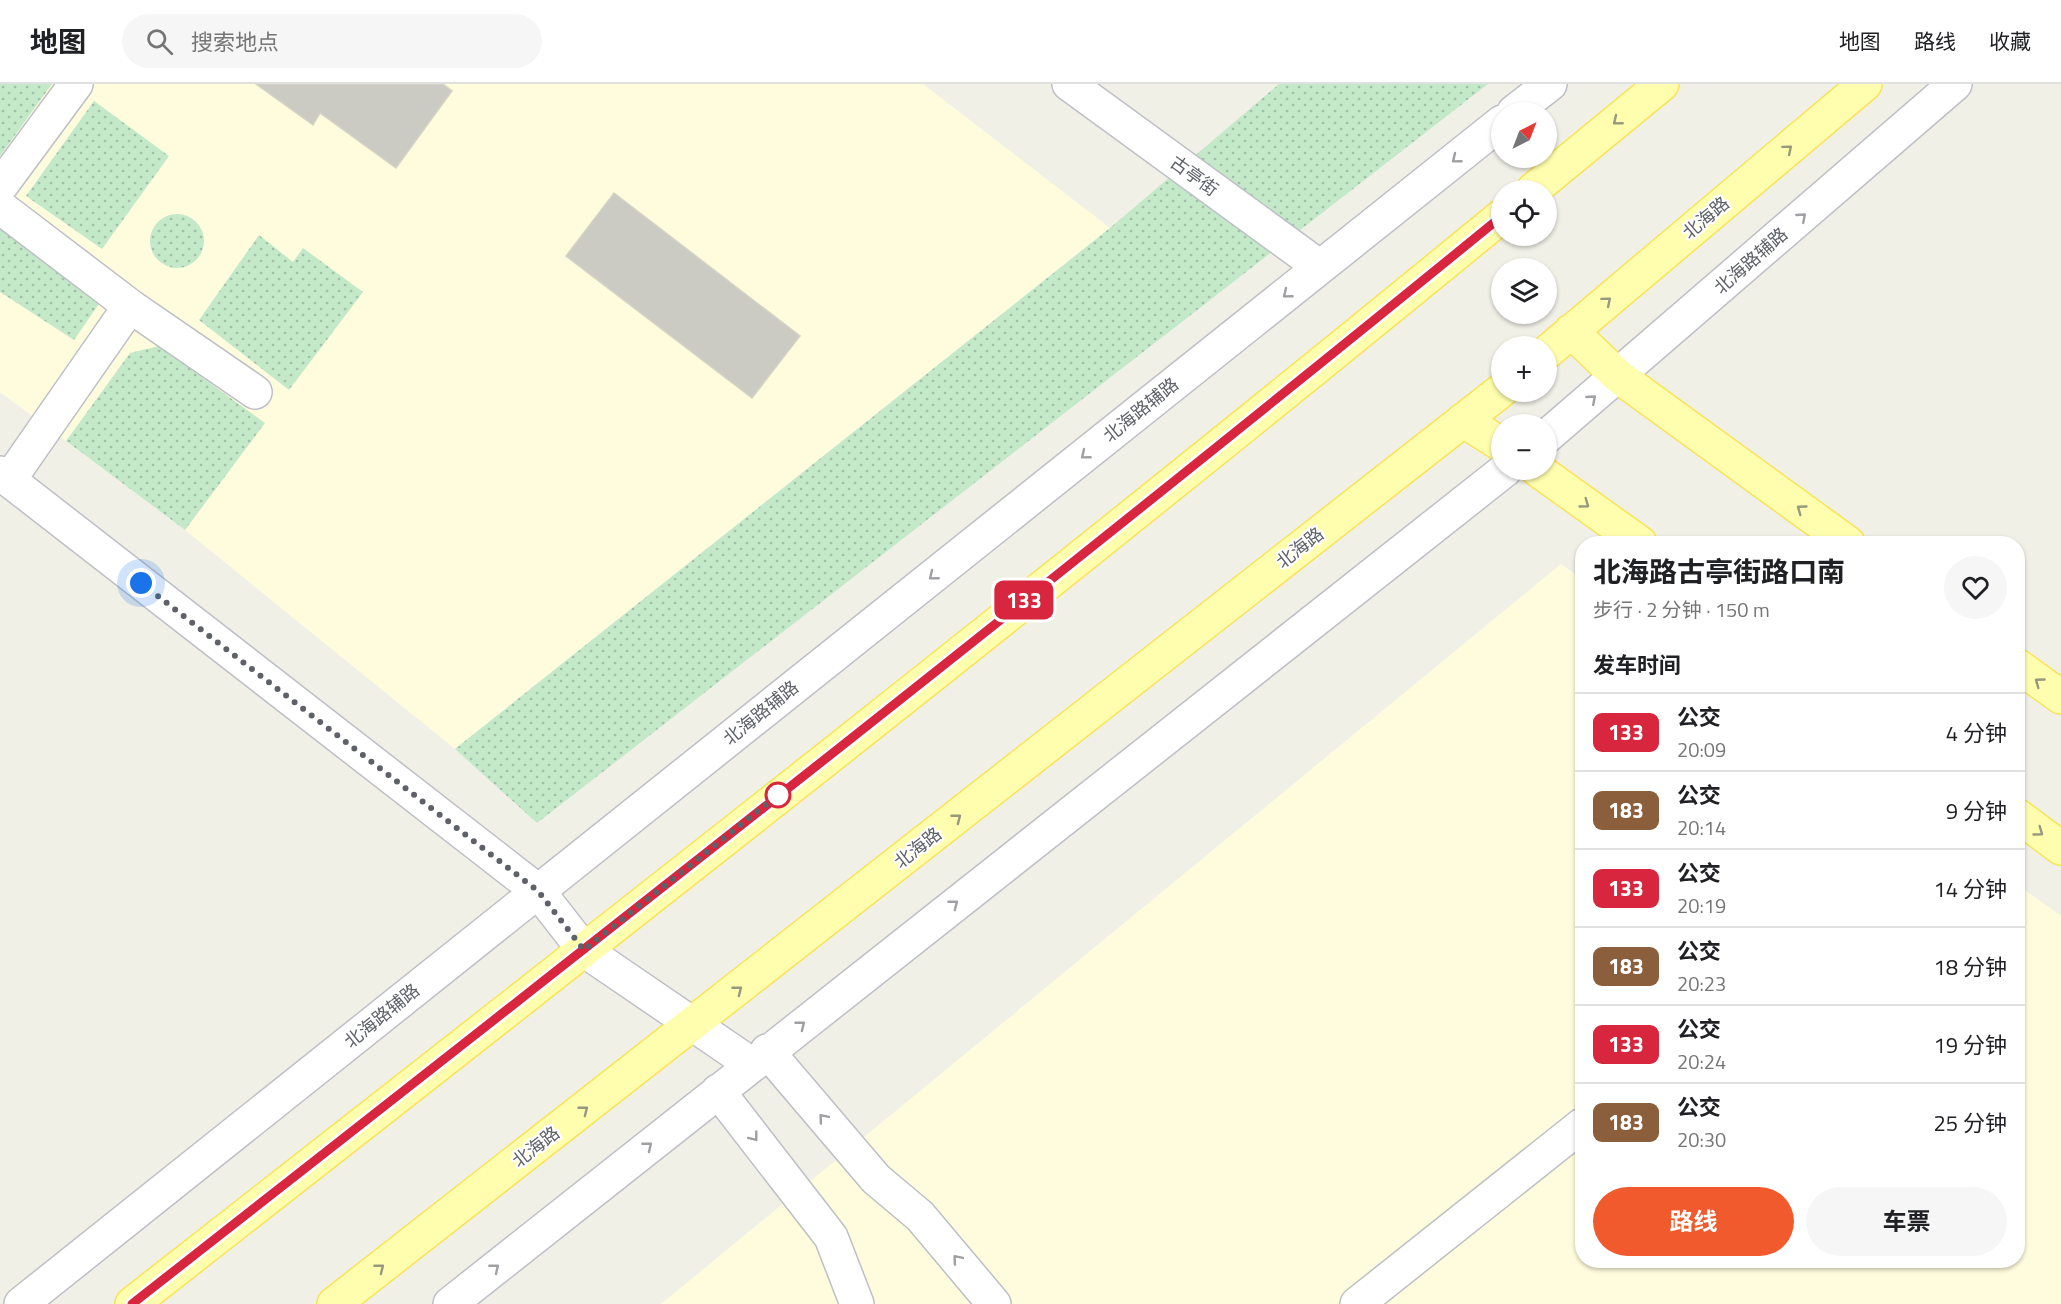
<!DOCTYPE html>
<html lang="zh">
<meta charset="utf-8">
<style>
:root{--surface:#fff;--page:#f6f6f6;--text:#202124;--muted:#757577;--line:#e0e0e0;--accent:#f15a2d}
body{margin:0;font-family:"Titillium Web","Noto Sans SC",sans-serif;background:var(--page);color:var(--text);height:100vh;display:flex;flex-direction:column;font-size:22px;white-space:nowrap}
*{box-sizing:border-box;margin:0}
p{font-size:20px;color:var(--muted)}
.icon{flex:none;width:33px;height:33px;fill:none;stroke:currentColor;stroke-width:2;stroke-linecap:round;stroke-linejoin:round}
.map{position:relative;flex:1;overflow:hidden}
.panel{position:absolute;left:1575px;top:452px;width:450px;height:732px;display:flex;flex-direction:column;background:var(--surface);border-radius:24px;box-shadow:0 2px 4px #0004}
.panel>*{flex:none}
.badge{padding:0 12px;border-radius:9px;font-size:21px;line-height:39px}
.needle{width:39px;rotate:42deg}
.controls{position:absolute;left:1491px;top:18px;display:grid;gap:12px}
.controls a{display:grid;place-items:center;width:66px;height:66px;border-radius:50%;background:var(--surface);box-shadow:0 2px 4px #0004;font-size:30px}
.you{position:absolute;width:30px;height:30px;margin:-15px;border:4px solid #fff;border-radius:50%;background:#1a73e8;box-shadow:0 0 0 9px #1a73e833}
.map>.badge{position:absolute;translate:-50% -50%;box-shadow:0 0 0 3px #fff}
h2{padding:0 18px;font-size:22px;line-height:54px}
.round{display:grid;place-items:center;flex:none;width:63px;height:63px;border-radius:32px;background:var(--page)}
.overview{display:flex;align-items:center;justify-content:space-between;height:102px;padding:0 18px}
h1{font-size:28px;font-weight:700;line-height:45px}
.primary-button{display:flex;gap:12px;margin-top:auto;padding:12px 18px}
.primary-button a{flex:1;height:69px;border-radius:36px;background:var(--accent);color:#fff;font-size:24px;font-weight:700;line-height:69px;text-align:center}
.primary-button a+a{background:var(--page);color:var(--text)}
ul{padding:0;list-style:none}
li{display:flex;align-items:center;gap:18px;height:78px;padding:0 18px;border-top:2px solid var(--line)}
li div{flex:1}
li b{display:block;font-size:22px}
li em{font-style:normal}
li .badge{min-width:66px;font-weight:700;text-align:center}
header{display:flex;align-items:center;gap:36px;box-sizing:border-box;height:84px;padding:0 30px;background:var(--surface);border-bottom:2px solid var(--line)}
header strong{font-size:28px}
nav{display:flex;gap:33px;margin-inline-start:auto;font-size:21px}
.search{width:420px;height:54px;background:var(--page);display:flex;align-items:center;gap:15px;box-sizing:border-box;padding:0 21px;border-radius:33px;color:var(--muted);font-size:22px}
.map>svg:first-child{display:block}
.commercial{fill:#fffcde}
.green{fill:url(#green-dots)}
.building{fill:#cccbc3;stroke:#d6d3c5;stroke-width:1.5}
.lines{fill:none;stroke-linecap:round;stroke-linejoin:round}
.minor-casing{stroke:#bebfc6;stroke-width:36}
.major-casing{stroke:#f8e359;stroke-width:36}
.minor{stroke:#fff;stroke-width:33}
.major{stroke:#fffeae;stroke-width:33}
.oneway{stroke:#969880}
.oneway2{stroke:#9ea0a4}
.line-casing{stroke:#fff;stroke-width:14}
.line{stroke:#d7263d;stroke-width:9}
.walk{stroke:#5e6168;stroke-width:6;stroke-dasharray:0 10.8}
.stop-dot{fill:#fff;stroke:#d7263d;stroke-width:3}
.labels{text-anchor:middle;stroke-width:4.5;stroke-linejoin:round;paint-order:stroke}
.street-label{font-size:18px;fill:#5e6168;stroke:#fff}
</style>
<header>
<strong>地图</strong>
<div class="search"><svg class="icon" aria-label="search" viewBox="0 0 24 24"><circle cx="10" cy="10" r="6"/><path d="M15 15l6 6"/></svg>搜索地点</div>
<nav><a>地图</a><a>路线</a><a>收藏</a></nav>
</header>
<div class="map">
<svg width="2061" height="1220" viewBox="0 0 2061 1220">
<defs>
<pattern id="green-dots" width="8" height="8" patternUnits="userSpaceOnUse" patternTransform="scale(1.5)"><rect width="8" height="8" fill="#c3e9c9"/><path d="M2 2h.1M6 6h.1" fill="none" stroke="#a2c0a7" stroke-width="1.8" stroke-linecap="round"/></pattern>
</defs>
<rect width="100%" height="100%" fill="#f1f0e7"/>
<path class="commercial" d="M0 0H923L1110 144 455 665 185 446 0 308Z
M1561 480 1582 495V1176H2018V801L2061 832V1220H661Z"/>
<path class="green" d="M0 0H52L0 72Z
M1279 0H1488L537 739 455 665 1110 144Z
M94 17 169 72 102 165 26 112Z
M150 157a27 27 0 1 1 54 0a27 27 0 1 1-54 0Z
M0 145 101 217 74 256 0 208Z
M259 151 293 178 303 164 363 208 289 306 199 236Z
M159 262 265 339 185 446 66 357 130 269Z"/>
<path class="building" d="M256 0H443L452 7 396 84 320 29 313 41Z
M614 109 800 252 752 314 566 172Z"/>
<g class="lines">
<defs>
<path id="minor" d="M1069 0 1320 183
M1514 28 1550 0
M0 103 76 0
M0 123 130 222 255 308
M1546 353 1955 0
M0 389 538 807 584 866 751 980
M9 396 130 222
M767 967 876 1095 920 1132 994 1220
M718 1007 831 1153 857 1220
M21 1220 1502 38
M450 1220 1505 386
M1357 1220 1582 1041"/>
<path id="major" d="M1533 106 1662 0
M1571 247 1618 292 1848 459
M1546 269 1865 0
M1463 336 1502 361
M1538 386 1640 459
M2018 582 2061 613
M2018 732 2061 764
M132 1220C591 861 1051 502 1502 132
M334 1220 1502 306"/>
</defs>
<use href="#minor" class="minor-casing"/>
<use href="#major" class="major-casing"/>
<use href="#minor" class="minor"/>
<use href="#major" class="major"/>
</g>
<defs><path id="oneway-chevron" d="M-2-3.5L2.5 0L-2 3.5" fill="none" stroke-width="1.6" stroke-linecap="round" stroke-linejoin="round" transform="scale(1.5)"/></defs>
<g class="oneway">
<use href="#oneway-chevron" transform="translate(1617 37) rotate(141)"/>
<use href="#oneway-chevron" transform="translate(1788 65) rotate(-40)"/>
<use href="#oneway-chevron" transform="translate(1607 217) rotate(-40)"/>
<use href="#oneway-chevron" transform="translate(1585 420) rotate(36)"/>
<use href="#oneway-chevron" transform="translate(1801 425) rotate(-144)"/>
<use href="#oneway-chevron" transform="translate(2039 598) rotate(-144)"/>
<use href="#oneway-chevron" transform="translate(957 734) rotate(-38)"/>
<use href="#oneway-chevron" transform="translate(2039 748) rotate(36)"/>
<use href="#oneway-chevron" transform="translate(738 906) rotate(-38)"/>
<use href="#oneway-chevron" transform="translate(584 1026) rotate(-38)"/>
<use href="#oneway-chevron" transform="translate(380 1184) rotate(-38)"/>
</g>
<g class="oneway2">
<use href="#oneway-chevron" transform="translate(1456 75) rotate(141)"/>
<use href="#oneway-chevron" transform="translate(1802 133) rotate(-41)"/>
<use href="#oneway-chevron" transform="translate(1287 210) rotate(141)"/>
<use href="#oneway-chevron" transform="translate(1592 315) rotate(-41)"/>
<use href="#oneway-chevron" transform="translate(1085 371) rotate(141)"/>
<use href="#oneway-chevron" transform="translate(933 492) rotate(141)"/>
<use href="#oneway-chevron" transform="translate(954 820) rotate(-38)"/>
<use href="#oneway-chevron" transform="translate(801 941) rotate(-38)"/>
<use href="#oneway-chevron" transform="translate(823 1034) rotate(-130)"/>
<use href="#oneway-chevron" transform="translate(754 1053) rotate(52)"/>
<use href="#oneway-chevron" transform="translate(648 1062) rotate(-39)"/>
<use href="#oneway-chevron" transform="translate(957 1175) rotate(-130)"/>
<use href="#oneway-chevron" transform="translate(495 1184) rotate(-39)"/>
</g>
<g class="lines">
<defs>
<path id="line" d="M132 1220C591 860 1050 501 1502 132"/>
</defs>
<use href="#line" class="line-casing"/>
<use href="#line" class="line"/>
<path class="walk" d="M141 499 538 807 584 866 778 711"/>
</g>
<circle class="stop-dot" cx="778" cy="711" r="12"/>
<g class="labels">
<g class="street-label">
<text transform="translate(1194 92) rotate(36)" y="6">古亭街</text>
<text transform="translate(1706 134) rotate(-40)" y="6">北海路</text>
<text transform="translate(1751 177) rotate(-41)" y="6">北海路辅路</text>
<text transform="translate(1141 326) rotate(-39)" y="6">北海路辅路</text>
<text transform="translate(1300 464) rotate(-38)" y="6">北海路</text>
<text transform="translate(761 629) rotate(-39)" y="6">北海路辅路</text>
<text transform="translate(918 764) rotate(-38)" y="6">北海路</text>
<text transform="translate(382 932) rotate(-39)" y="6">北海路辅路</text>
<text transform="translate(536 1063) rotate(-38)" y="6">北海路</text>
</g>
</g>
</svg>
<div class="controls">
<a><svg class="needle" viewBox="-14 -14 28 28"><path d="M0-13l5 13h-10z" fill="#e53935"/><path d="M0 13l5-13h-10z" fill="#757577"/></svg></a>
<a><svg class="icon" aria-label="locate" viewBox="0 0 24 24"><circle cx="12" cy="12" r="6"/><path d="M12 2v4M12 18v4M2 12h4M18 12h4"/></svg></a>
<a><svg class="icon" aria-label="layers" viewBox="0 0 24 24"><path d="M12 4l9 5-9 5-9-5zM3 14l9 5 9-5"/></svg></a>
<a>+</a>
<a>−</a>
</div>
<div class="you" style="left:141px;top:499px"></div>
<b class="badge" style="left:1024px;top:516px;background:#d7263d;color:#fff">133</b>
<section class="panel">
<div class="overview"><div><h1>北海路古亭街路口南</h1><p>步行 · 2 分钟 · 150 m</p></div><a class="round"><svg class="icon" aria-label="heart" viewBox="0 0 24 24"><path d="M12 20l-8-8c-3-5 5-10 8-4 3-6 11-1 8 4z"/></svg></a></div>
<h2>发车时间</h2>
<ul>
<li><span class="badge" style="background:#d7263d;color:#fff">133</span><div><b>公交</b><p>20:09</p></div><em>4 分钟</em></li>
<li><span class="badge" style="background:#8b5e3c;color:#fff">183</span><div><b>公交</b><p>20:14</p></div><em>9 分钟</em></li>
<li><span class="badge" style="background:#d7263d;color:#fff">133</span><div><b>公交</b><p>20:19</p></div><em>14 分钟</em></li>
<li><span class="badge" style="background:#8b5e3c;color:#fff">183</span><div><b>公交</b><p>20:23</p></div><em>18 分钟</em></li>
<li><span class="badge" style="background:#d7263d;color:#fff">133</span><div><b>公交</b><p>20:24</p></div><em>19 分钟</em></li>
<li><span class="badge" style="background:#8b5e3c;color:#fff">183</span><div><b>公交</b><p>20:30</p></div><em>25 分钟</em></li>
</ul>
<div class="primary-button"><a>路线</a><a>车票</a></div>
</section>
</div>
